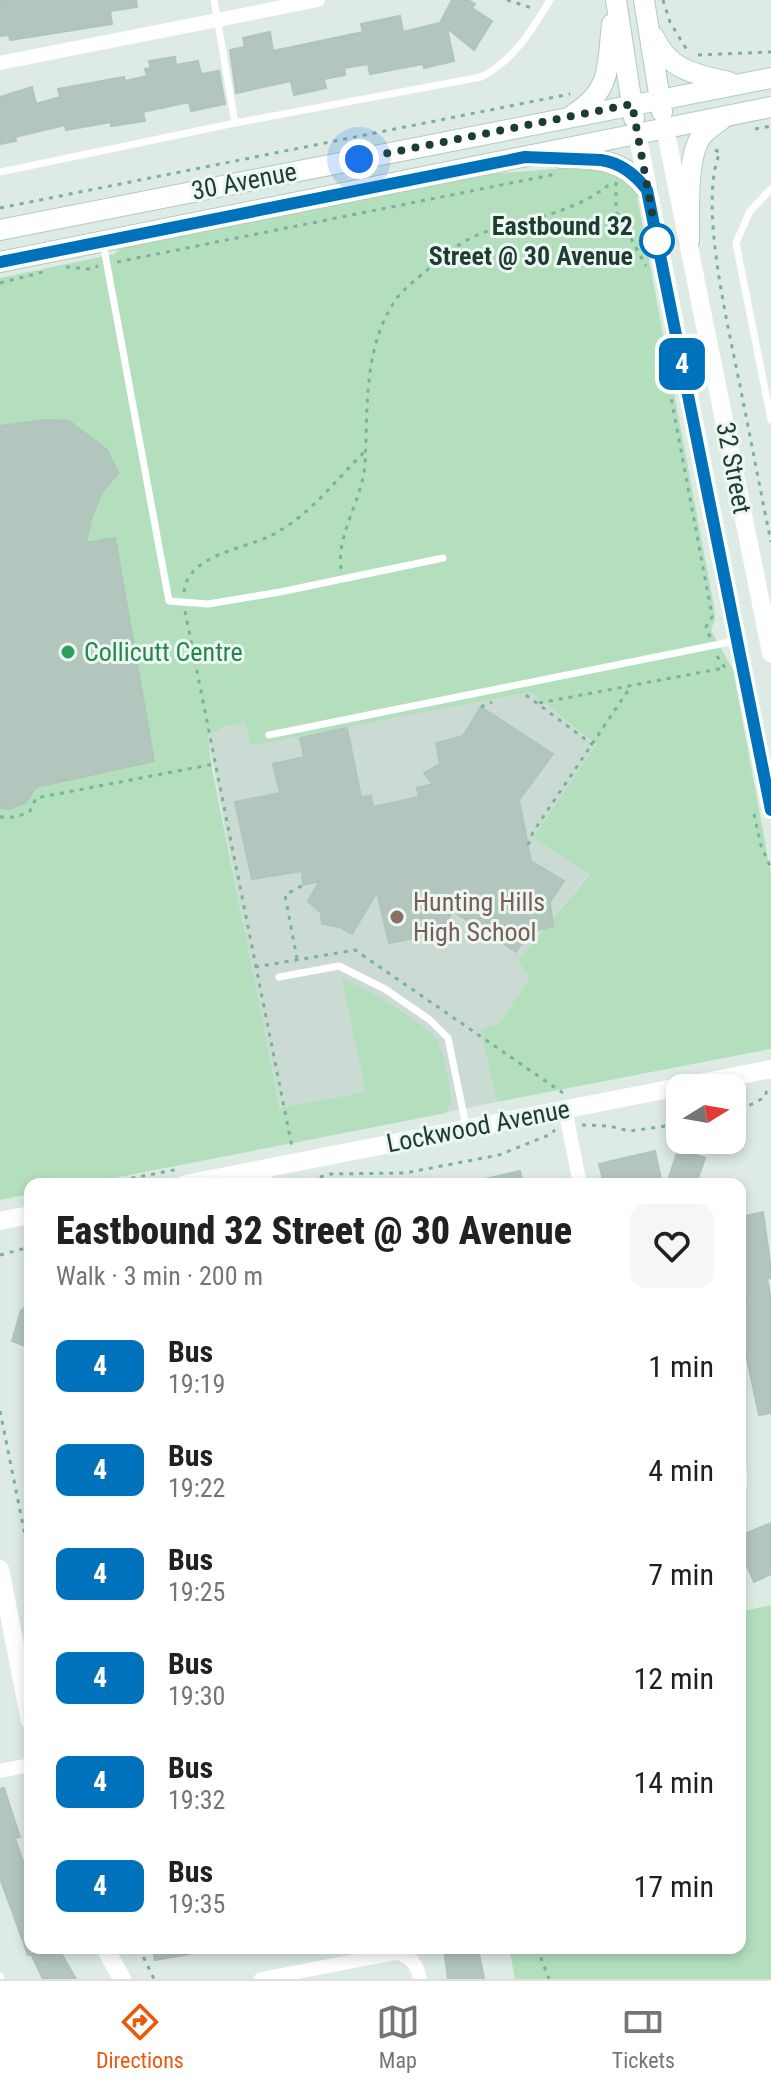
<!DOCTYPE html>
<meta charset="utf-8">
<style>
:root{--surface:#fff;--page:#f6f6f6;--text:#202124;--muted:#757577;--line:#e0e0e0;--accent:#ea580c}
body{margin:0;font-family:"Roboto Condensed",sans-serif;background:var(--page);color:var(--text);height:100vh;display:flex;flex-direction:column;font-size:30px;white-space:nowrap}
*{box-sizing:border-box;margin:0}
p{font-size:26px;color:var(--muted)}
.icon{flex:none;width:44px;height:44px;fill:none;stroke:currentColor;stroke-width:2;stroke-linecap:round;stroke-linejoin:round}
.map{position:relative;flex:1;overflow:hidden}
.panel{position:absolute;left:24px;top:1178px;width:722px;height:776px;display:flex;flex-direction:column;background:var(--surface);border-radius:16px;box-shadow:0 4px 12px #0003}
.panel>*{flex:none}
.badge{padding:0 16px;border-radius:12px;font-size:28px;line-height:52px}
.needle{width:52px;rotate:79deg}
.controls{position:absolute;left:666px;top:1074px;display:grid;gap:16px}
.controls a{display:grid;place-items:center;width:80px;height:80px;border-radius:16px;background:var(--surface);box-shadow:0 4px 12px #0003;font-size:40px}
.you{position:absolute;width:40px;height:40px;margin:-20px;border:6px solid #fff;border-radius:50%;background:#1a73e8;box-shadow:0 0 0 12px #1a73e833}
.map>.badge{position:absolute;translate:-50% -50%;box-shadow:0 0 0 4px #fff}
.round{display:grid;place-items:center;flex:none;width:84px;height:84px;border-radius:16px;background:var(--page)}
.overview{display:flex;align-items:center;justify-content:space-between;height:136px;padding:0 32px}
h1{font-size:38px;font-weight:800;line-height:60px}
ul{padding:0;list-style:none}
li{display:flex;align-items:center;gap:24px;height:104px;padding:0 32px}
li div{flex:1}
li b{display:block;font-size:30px}
li em{font-style:normal}
li .badge{min-width:88px;font-weight:700;text-align:center}
.tab-bar{display:flex;justify-content:space-around;align-items:center;height:112px;border-top:2px solid var(--line);background:var(--surface);font-size:22px;color:var(--muted)}
.tab-bar a{display:grid;justify-items:center;gap:4px}
.tab-bar .active{color:var(--accent)}
.map>svg:first-child{display:block}
.built{fill:#cbdbd3}
.green{fill:#b3dfbd}
.building{fill:#b2c6bd;stroke:#afc5bb;stroke-width:2}
.lines{fill:none;stroke-linecap:round;stroke-linejoin:round}
.secondary-casing{stroke:#afccc0;stroke-width:22}
.path{stroke:#79b29e;stroke-width:3;stroke-dasharray:4 6;stroke-linecap:butt}
.service{stroke:#fff;stroke-width:7}
.minor{stroke:#fff;stroke-width:14}
.tertiary{stroke:#fff;stroke-width:18}
.secondary{stroke:#fff;stroke-width:20}
.line-casing{stroke:#fff;stroke-width:18}
.line{stroke:#0072bc;stroke-width:12}
.walk{stroke:#1d3c32;stroke-width:8;stroke-dasharray:0 14.4}
.stop-dot{fill:#fff;stroke:#0072bc;stroke-width:4}
.leisure-dot{fill:#2e9e5b;stroke:#edf7f2;stroke-width:3}
.education-dot{fill:#8d6e63;stroke:#edf7f2;stroke-width:3}
.labels{text-anchor:middle;stroke-width:6;stroke-linejoin:round;paint-order:stroke}
.street-label{font-size:26px;fill:#1d3c32;stroke:#edf7f2}
.stop-label{font-size:26px;font-weight:bold;fill:#1d3c32;stroke:#edf7f2;text-anchor:end}
.leisure-label{font-size:26px;fill:#27864d;stroke:#edf7f2;text-anchor:start}
.education-label{font-size:26px;fill:#785e54;stroke:#edf7f2;text-anchor:start}
</style>
<div class="map">
<svg width="771" height="1979" viewBox="0 0 771 1979">
<rect width="100%" height="100%" fill="#ddebe4"/>
<path class="built" d="M531 692 596 746 536 835 537 840 590 873 518 961 529 978 499 1023 480 1030 497 1102 288 1144 251 966 208 736 227 726 245 722 250 746Z"/>
<path class="green" d="M593 166 619 172 636 190 714 606 715 619 711 630 733 670 771 874V1049L497 1102 480 1030 499 1023 529 978 518 961 590 874 536 840 535 835 596 745 531 692 250 746 245 722 227 726 208 736 212 769 280 1108 366 1092 342 979C359 983 428 1025 437 1040 442 1047 452 1092 451 1101 451 1105 448 1109 446 1113L83 1184H30V1194L0 1200V278L114 254 126 243 488 174Z
M771 1605V1979H515L509 1948H740V1612Z"/>
<path class="building" d="M0 0H136L137 7 110 11 112 24 10 40 9 35 0 36Z
M452 0H468L475 4 472 8 492 21 474 50 447 28 454 61 424 68 423 64 370 74 368 64 344 68 345 75 324 79 326 88 294 95 291 81 236 93 230 50 245 47 243 38 270 32 273 51 363 32 361 24 400 16 403 32 440 23Z
M175 57 176 65 198 61 201 74 219 71 225 104 191 111 189 102 143 112 145 121 111 126V122L66 130 65 125 15 137 16 141 0 144V97L32 87 36 104 60 97 58 89 124 77 125 81 147 76 145 69 151 68 149 61Z
M45 420 69 421 107 450 118 473 102 492 91 519 86 543 115 538 154 761 36 787 26 802 11 809 0 808V426Z
M481 707 553 754 519 800 531 861 564 881 550 902 553 926 530 932 516 952 453 911 440 933 389 943 377 892 352 934 340 927 322 924 321 913 308 901 320 881 303 885 302 871 252 879 235 802 280 793 273 764 304 757 300 738 347 728 361 797 371 796 373 807 419 797 417 788 433 784 424 773 440 764 436 743 463 736Z
M678 1149 705 1158 696 1184H667Z
M655 1151 662 1184H604L599 1164Z
M520 1171 523 1184H486L485 1179Z
M763 1212 771 1269V1278L767 1279 771 1299V1413L759 1415 740 1326V1301L747 1300 740 1273V1217Z
M29 1297H30V1348L12 1341 21 1310 23 1311Z
M771 1523V1574L754 1582 744 1559 740 1561V1536Z
M4 1788 20 1837 15 1838 24 1864 30 1861V1955H28L0 1878V1789Z
M44 1948H58L76 1979H43L31 1954Z
M153 1948H189L190 1954 155 1960Z
M444 1948H478L484 1979H448Z"/>
<g class="lines">
<defs>
<path id="secondary" d="M616 0 634 118
M644 0 662 112
M654 37C668 70 697 75 729 82
M574 114C613 89 607 65 612 24
M561 158C596 158 624 159 647 190
M0 230 771 78
M689 241C690 213 686 168 698 142 702 132 713 126 721 120
M0 262 771 107"/>
</defs>
<use href="#secondary" class="secondary-casing"/>
<path class="path" d="M507 0 532 8
M663 0 670 22 687 50
M698 55 771 52
M755 129 771 126
M715 150 720 152C698 203 728 324 739 381 750 435 760 489 771 542
M616 182V211L646 266
M0 208 570 94
M117 262 556 174
M66 267 90 269 98 266
M0 283 47 271
M664 360 711 610 712 617 706 627 710 637
M341 569C336 534 363 499 365 463 368 411 363 351 393 304 401 290 416 280 427 270 448 251 467 237 494 229 535 218 578 211 611 183
M184 592C187 556 242 549 268 537 308 518 334 482 365 451
M185 611 292 1147
M717 656 726 669
M526 695 593 745
M539 703 724 668
M481 707 492 702
M754 814 761 846 771 868
M0 817H17L30 811 36 798 214 764
M528 845 533 832 631 686
M297 959 285 895 303 885
M255 967 355 950 563 1093
M732 1115 765 1097 768 1085
M582 1125 609 1126 630 1131 680 1124
M102 1184 179 1169
M301 1184 329 1174 405 1173 499 1155 549 1135 555 1130
M0 1255 30 1247
M0 1411 30 1560
M139 1948 154 1979
M537 1948 549 1979"/>
<path class="service" d="M214 0 235 123
M0 172 235 123 481 77C513 61 532 30 550 0
M771 189 750 211 736 243 771 420
M103 243 169 601 208 604 280 592 443 558
M269 735 735 641
M279 977 339 966 385 989 430 1020 448 1038 466 1126
M0 1976 1 1979"/>
<path class="minor" d="M0 63 318 0
M565 1109 580 1184
M263 1168 267 1184
M740 1472V1484
M0 1771 30 1765
M261 1979 396 1953C411 1956 417 1964 420 1979"/>
<path class="tertiary" d="M665 128 771 653
M637 133 771 810
M185 1184 771 1069
M0 1221 30 1215
M0 1569 30 1721
M105 1948 122 1979"/>
<use href="#secondary" class="secondary"/>
</g>
<g class="lines">
<defs>
<path id="line" d="M0 262 525 157 601 160C621 163 635 174 647 190L771 810"/>
</defs>
<use href="#line" class="line-casing"/>
<use href="#line" class="line"/>
<path class="walk" d="M359 159 632 104 659 250 657 241"/>
</g>
<circle class="stop-dot" cx="657" cy="241" r="16"/>
<circle class="leisure-dot" cx="68" cy="652" r="8"/>
<circle class="education-dot" cx="397" cy="917" r="8"/>
<g class="labels">
<g class="street-label">
<text transform="translate(244 181) rotate(-11)" y="9">30 Avenue</text>
<text transform="translate(734 468) rotate(79)" y="9">32 Street</text>
<text transform="translate(478 1126) rotate(-11)" y="9">Lockwood Avenue</text>
</g>
<g class="stop-label">
<text x="633" y="235">Eastbound 32<tspan x="633" dy="30">Street @ 30 Avenue</tspan></text>
</g>
<g class="leisure-label">
<text x="84" y="661">Collicutt Centre</text>
</g>
<g class="education-label">
<text x="413" y="911">Hunting Hills<tspan x="413" dy="30">High School</tspan></text>
</g>
</g>
</svg>
<div class="controls">
<a><svg class="needle" viewBox="-14 -14 28 28"><path d="M0-13l5 13h-10z" fill="#e53935"/><path d="M0 13l5-13h-10z" fill="#757577"/></svg></a>
</div>
<div class="you" style="left:359px;top:159px"></div>
<b class="badge" style="left:682px;top:364px;background:#0072bc;color:#fff">4</b>
<section class="panel">
<div class="overview"><div><h1>Eastbound 32 Street @ 30 Avenue</h1><p>Walk · 3 min · 200 m</p></div><a class="round"><svg class="icon" aria-label="heart" viewBox="0 0 24 24"><path d="M12 20l-8-8c-3-5 5-10 8-4 3-6 11-1 8 4z"/></svg></a></div>
<ul>
<li><span class="badge" style="background:#0072bc;color:#fff">4</span><div><b>Bus</b><p>19:19</p></div><em>1 min</em></li>
<li><span class="badge" style="background:#0072bc;color:#fff">4</span><div><b>Bus</b><p>19:22</p></div><em>4 min</em></li>
<li><span class="badge" style="background:#0072bc;color:#fff">4</span><div><b>Bus</b><p>19:25</p></div><em>7 min</em></li>
<li><span class="badge" style="background:#0072bc;color:#fff">4</span><div><b>Bus</b><p>19:30</p></div><em>12 min</em></li>
<li><span class="badge" style="background:#0072bc;color:#fff">4</span><div><b>Bus</b><p>19:32</p></div><em>14 min</em></li>
<li><span class="badge" style="background:#0072bc;color:#fff">4</span><div><b>Bus</b><p>19:35</p></div><em>17 min</em></li>
</ul>
</section>
</div>
<nav class="tab-bar">
<a class="active"><svg class="icon" aria-label="directions" viewBox="0 0 24 24"><path d="M12 3l9 9-9 9-9-9zM9 14v-3h6M13 9l2 2-2 2"/></svg>Directions</a>
<a><svg class="icon" aria-label="map" viewBox="0 0 24 24"><path d="M3 6l6-2 6 2 6-2v14l-6 2-6-2-6 2zM9 4v14M15 6v14"/></svg>Map</a>
<a><svg class="icon" aria-label="tickets" viewBox="0 0 24 24"><path d="M3 7h18v10H3zM15 7v10"/></svg>Tickets</a>
</nav>
